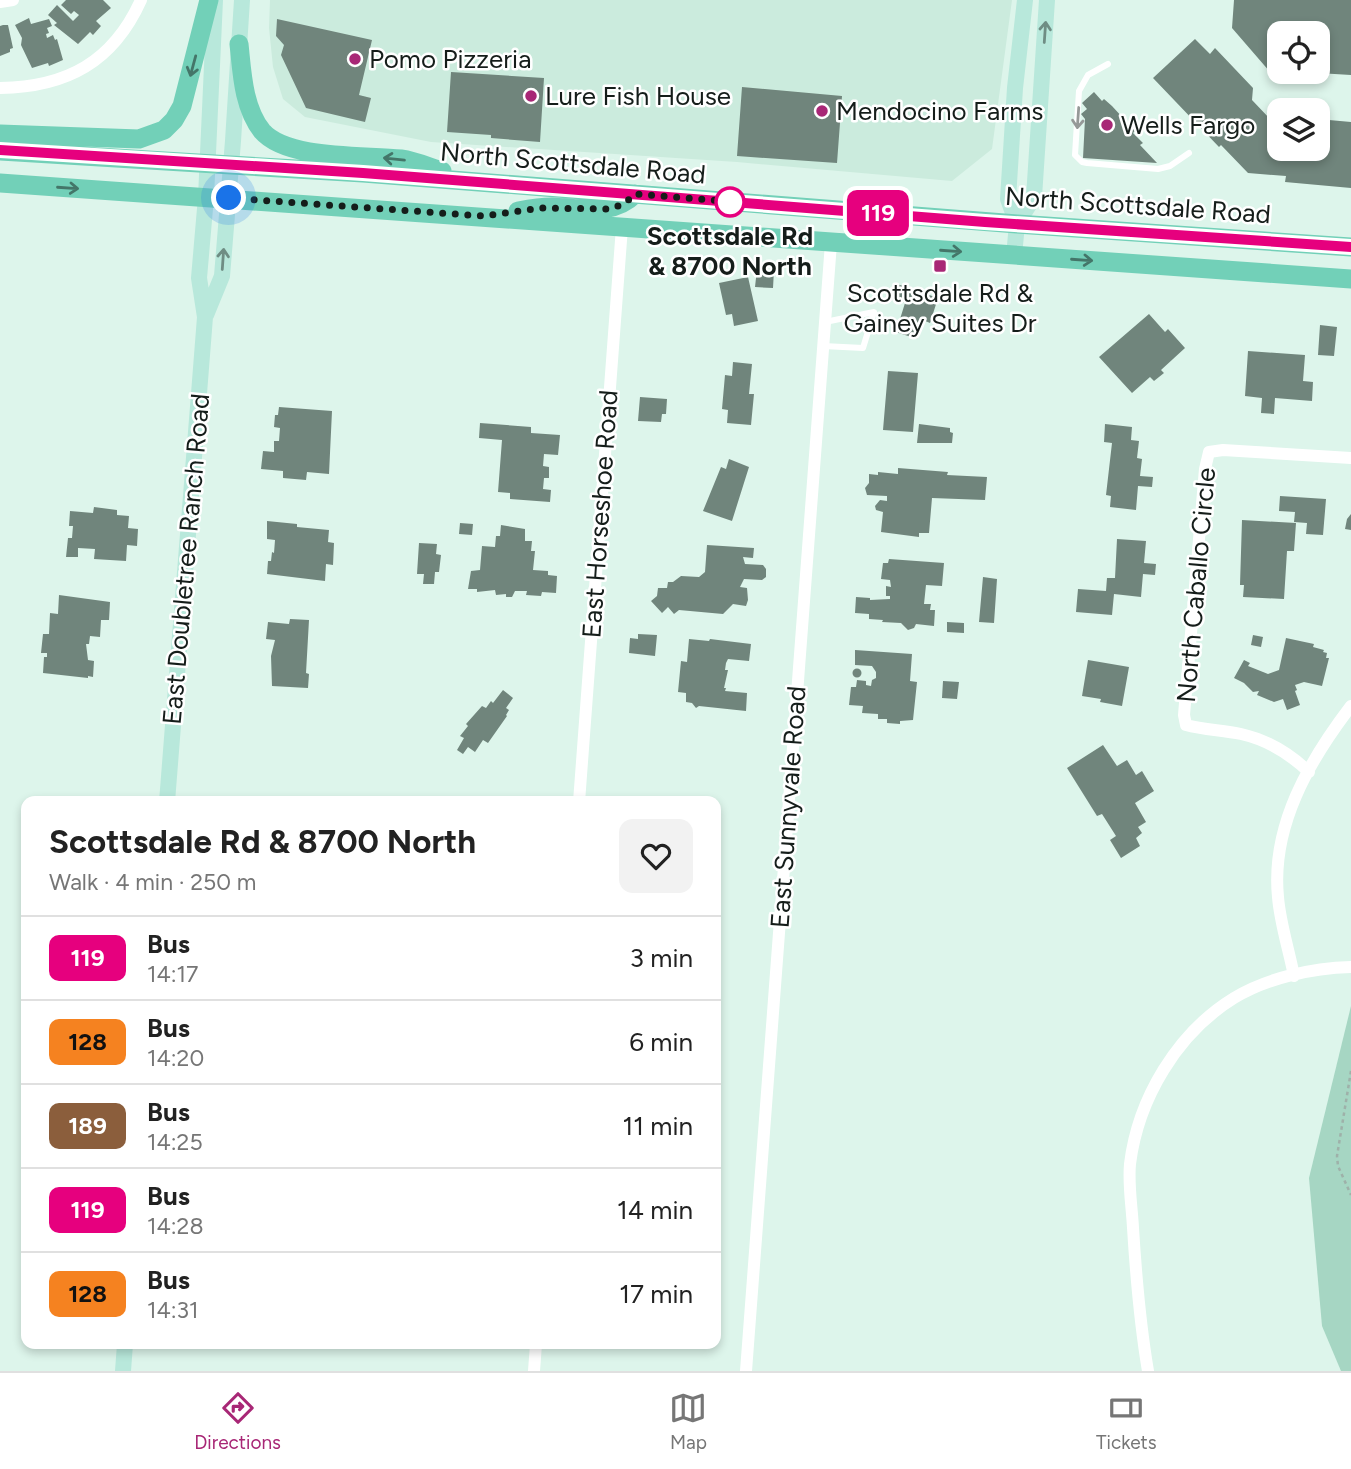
<!DOCTYPE html>
<meta charset="utf-8">
<style>
:root{--surface:#fff;--page:#f2f2f2;--text:#222;--muted:#767676;--line:#e0e0e0;--accent:#a82776}
body{margin:0;font-family:Figtree,sans-serif;background:var(--page);color:var(--text);height:100vh;display:flex;flex-direction:column;font-size:26px;white-space:nowrap}
*{box-sizing:border-box;margin:0}
p{font-size:23px;color:var(--muted)}
.icon{flex:none;width:38px;height:38px;fill:none;stroke:currentColor;stroke-width:2;stroke-linecap:round;stroke-linejoin:round}
.map{position:relative;flex:1;overflow:hidden}
.sheet{position:absolute;left:21px;top:796px;width:700px;height:553px;display:flex;flex-direction:column;background:var(--surface);border-radius:14px;box-shadow:0 4px 10px #0003}
.sheet>*{flex:none}
.badge{padding:0 14px;border-radius:10px;font-size:24px;line-height:46px}
.controls{position:absolute;left:1267px;top:21px;display:grid;gap:14px}
.controls a{display:grid;place-items:center;width:63px;height:63px;border-radius:14px;background:var(--surface);box-shadow:0 4px 10px #0003;font-size:35px}
.you{position:absolute;width:35px;height:35px;margin:-18px;border:5px solid #fff;border-radius:50%;background:#1a73e8;box-shadow:0 0 0 10px #1a73e833}
.map>.badge{position:absolute;translate:-50% -50%;box-shadow:0 0 0 4px #fff}
.round{display:grid;place-items:center;flex:none;width:74px;height:74px;border-radius:14px;background:var(--page)}
.overview{display:flex;align-items:center;justify-content:space-between;height:119px;padding:0 28px}
h1{font-size:33px;font-weight:700;line-height:52px}
ul{padding:0;list-style:none}
li{display:flex;align-items:center;gap:21px;height:84px;padding:0 28px;border-top:2px solid var(--line)}
li div{flex:1}
li b{display:block;font-size:26px}
li em{font-style:normal}
li .badge{min-width:77px;font-weight:700;text-align:center}
.menu{display:flex;justify-content:space-around;align-items:center;height:98px;border-top:2px solid var(--line);background:var(--surface);font-size:19px;color:var(--muted)}
.menu a{display:grid;justify-items:center;gap:4px}
.menu .selected{color:var(--accent)}
.map>svg:first-child{display:block}
.built{fill:#cbebdd}
.green{fill:#a6d6c3}
.building{fill:#70857c}
.lines{fill:none;stroke-linecap:round;stroke-linejoin:round}
.path{stroke:#9eb1a9;stroke-width:2.5;stroke-dasharray:3.5 3.5;stroke-linecap:butt}
.lane{stroke:#fff;stroke-width:6}
.street{stroke:#fff;stroke-width:12}
.secondary{stroke:#b8e8db;stroke-width:16}
.primary{stroke:#72d0b8;stroke-width:19}
.oneway{stroke:#6f8d84}
.oneway2{stroke:#447669}
.oneway3{stroke:#969998}
.line-casing{stroke:#fff;stroke-width:16}
.line{stroke:#e6007e;stroke-width:10}
.walk{stroke:#151d1a;stroke-width:7;stroke-dasharray:0 12.6}
.poi-dot{fill:#a82776;stroke:#fff;stroke-width:2.5}
.stop-dot{fill:#fff;stroke:#e6007e;stroke-width:3.5}
.labels{text-anchor:middle;stroke-width:5;stroke-linejoin:round;paint-order:stroke}
.poi-label{font-size:26px;fill:#151d1a;stroke:#fff;text-anchor:start}
.street-label{font-size:26px;fill:#151d1a;stroke:#fff}
.stop-label{font-size:26px;font-weight:bold;fill:#151d1a;stroke:#fff}
</style>
<div class="map">
<svg width="1351" height="1371" viewBox="0 0 1351 1371">
<rect width="100%" height="100%" fill="#ddf5eb"/>
<path class="built" d="M270 0H1012L992 149 952 181 737 162 431 142 305 117 283 99 273 67 269 28Z"/>
<path class="green" d="M1351 1006V1371H1341L1322 1326 1309 1178Z"/>
<path class="building" d="M66 0H103L111 8 96 21 101 26 93 35 90 32 78 44 54 25 57 23 48 15 57 5 73 21 79 15 74 11 71 14 61 5Z
M1234 0H1351V75L1318 73V33H1279V72H1285L1277 80 1232 28Z
M29 18 31 24 49 19 52 26 47 28 49 33 46 34 47 38 53 35 55 40 57 39 63 60 49 66 48 63 32 68 21 45 22 38 15 25Z
M277 19 372 40 359 95 371 98 365 122 306 108 281 55 284 45 276 36Z
M3 25H8L13 48 10 49V52L0 56V26Z
M1195 39 1210 54 1215 48 1253 88 1252 100 1271 120H1279V149H1318V119L1351 122V188L1285 182 1286 176 1248 173 1221 145 1219 147 1153 78Z
M451 72 544 78 540 142 491 138V135L447 132Z
M742 87 842 96 837 163 737 156Z
M1094 92 1102 101 1104 99 1112 106 1135 131 1133 133 1143 143 1140 145 1157 163 1083 158 1085 119 1081 114 1087 109 1082 103Z
M757 269 774 270 773 288 755 287Z
M748 277 758 321 734 326 732 314 726 315 719 283Z
M897 284 938 298 930 323 923 320 917 339 896 332 905 303 892 298Z
M1149 314 1165 332 1168 329 1185 348 1161 370 1164 373 1154 381 1150 377 1132 393 1099 357Z
M1320 325 1337 327 1334 356 1318 355Z
M1248 351 1305 355 1303 381 1313 382 1312 401 1275 398 1274 414 1261 413 1262 398 1245 396Z
M733 362 752 364 749 394H754L751 425 727 423 728 410 722 409 725 375 732 376Z
M888 371 918 373 913 432 883 430Z
M640 397 667 399 666 414H662L661 422 638 421Z
M279 407 332 411 329 474 307 472 306 480 283 478V471L261 469 263 451 274 452V441H279L280 428 274 427 275 415H278Z
M480 423 531 427V433L560 435 558 455 544 454 543 466 549 467V478H544L543 489 551 490 550 502 510 499V493L498 492 502 440 479 438Z
M919 424 950 428V432L953 433 952 443H917Z
M1105 424 1132 427 1131 440 1139 441 1137 458 1142 459 1140 476 1153 477 1152 487 1138 486 1136 510 1110 507 1111 496 1106 495 1112 443 1104 442Z
M729 459 749 467 732 521 703 511 721 467 726 469Z
M898 468 948 472 947 475 987 477 985 500 932 498 929 533H919V537L881 532 883 512 876 510 875 506 880 500 887 501V496L867 495 865 488 869 483V474L878 475V472L898 474Z
M1280 496 1326 499 1323 535 1306 534 1307 523 1294 522 1295 512 1279 511Z
M94 507 117 510V515L129 516 128 528 138 529 137 546 127 545 126 561 94 559 95 549 78 548V557H66L68 538H72L73 526H69L70 511 93 513Z
M1351 514V530L1345 529 1347 519Z
M1242 520 1296 523 1294 551H1287L1284 599 1243 597 1244 585H1240Z
M267 521 297 524V527L329 530 328 542 334 543 333 565 326 564 325 581 267 574 268 561H271L272 552 274 553 275 540 267 539Z
M460 523 473 524 472 535 459 534Z
M501 525 525 529V541H532L531 551H535L533 570 548 571V575L557 576 556 593 542 592 541 596 526 595 527 591H515L512 597H506V594L496 595 495 590 477 592V589H468L471 571 480 570 482 546 495 547 496 536H500Z
M1117 539 1146 541 1144 563 1156 564 1155 575 1143 574 1141 597 1114 594 1112 615 1076 612 1078 589 1106 591 1107 578H1115Z
M419 543 437 544 436 554 441 555 439 572H435L434 584H423L424 574H417Z
M707 545 754 548 753 558 743 557 745 564 763 565 766 569V577L762 580 744 579 740 587 747 588 748 600 746 606 733 604 723 614 679 610 674 614 668 607 662 613 651 601 657 596 658 588H667L668 582H673L681 576 699 577 705 572Z
M889 559 944 563 942 586 926 585 924 604H931L930 610H935L934 626 916 624 914 628 908 630 901 623 882 622 883 620 869 619V614L855 613 856 597 870 598V600L890 599V596H886V586L891 587 890 580 881 579 883 563H888Z
M983 577 997 579 994 623 979 622Z
M59 595 110 602 109 620H101L100 637 90 636 89 644H86L88 660 94 661 93 677 88 676V678L43 673 44 657H47V653H41L43 634H49L50 613 58 614Z
M290 619 309 620 306 673 309 674 308 688 272 686 271 656 275 640 266 639 268 622 289 624Z
M947 622 964 623V633L947 632Z
M638 634 657 635 655 656 629 653 630 638 638 639Z
M1253 635 1263 637 1261 647 1251 645Z
M1286 638 1314 644 1313 647 1324 650 1323 652 1327 653 1326 658H1329L1322 686 1304 682 1295 685 1297 690 1295 691 1300 705 1287 710 1283 699 1274 702 1257 695 1259 691 1253 692 1244 683 1234 678 1244 660 1250 663 1248 666 1268 674 1279 670Z
M689 639 709 641 710 639 751 644 749 661 728 659 726 663 725 670H728L724 688H726L725 691 747 693 746 711 699 706 696 708 692 703 686 702V693L678 692 681 661 687 662Z
M855 650 912 654 910 681 917 682 913 720 900 721V724L887 723V719H878V714L862 713 863 706 849 705 851 687H856L857 680 866 681V685L871 686 872 680 876 678V672L872 666 855 665Z
M1088 660 1129 667 1122 706 1100 702 1101 699 1082 696Z
M852.5 673a4.5 4.5 0 1 1 9 0a4.5 4.5 0 1 1-9 0Z
M943 681 959 682 957 699 942 698Z
M503 690 513 698 506 708 509 710 506 715 507 716 488 743 483 740 475 752 468 747 463 754 457 750 464 738 460 736 468 726 466 724 482 706 486 708 491 701 493 703Z
M1103 745 1117 766 1127 760 1136 775 1142 771 1154 791 1135 803 1146 822 1138 827 1142 833 1136 838 1140 846 1121 858 1110 840 1116 836 1102 814 1097 816 1067 768Z"/>
<g class="lines">
<path class="path" d="M1351 1071 1337 1156 1338 1166 1351 1195"/>
<path class="lane" d="M1108 64 1088 75 1079 91 1075 155 1082 162 1087 163 1158 169 1170 166 1189 153
M823 346 863 348 874 312 825 322"/>
<path class="street" d="M0 2 13 0
M0 88C67 87 113 62 141 0
M1309 772C1290 754 1268 740 1241 734 1223 730 1204 730 1186 725L1184 715 1205 469 1209 452 1223 450 1351 458
M579 802 622 227
M1294 976C1289 950 1280 923 1278 897 1271 826 1309 761 1351 706
M534 1371 536 1344
M746 1371 831 243
M1148 1371C1140 1324 1136 1276 1133 1228 1132 1207 1128 1185 1130 1164 1138 1099 1177 1033 1234 998 1267 978 1312 968 1351 967"/>
<path class="secondary" d="M1017 224 1034 197 1047 0
M1014 256 1017 224 1008 199 1015 88 1025 0
M206 315 222 276 233 141 242 0
M167 802 205 317 199 278 206 197 215 0
M123 1371 125 1344"/>
<path class="primary" d="M239 44C242 72 243 107 262 131 287 160 364 155 401 159 415 161 429 167 442 171
M0 134 139 139 164 130 174 120 182 106 209 0
M0 151 363 173 1017 224 1351 247
M0 183 1351 279
M518 211C529 209 540 207 551 207 581 208 612 217 635 194"/>
</g>
<defs><path id="oneway-shaft" d="M-6 0H5M1.5-3L5.5 0L1.5 3" fill="none" stroke-width="1.6" stroke-linecap="round" stroke-linejoin="round" transform="scale(1.75)"/></defs>
<g class="oneway">
<use href="#oneway-shaft" transform="translate(1045 32) rotate(-86)"/>
<use href="#oneway-shaft" transform="translate(223 259) rotate(-86)"/>
</g>
<g class="oneway2">
<use href="#oneway-shaft" transform="translate(193 66) rotate(105)"/>
<use href="#oneway-shaft" transform="translate(394 159) rotate(-174)"/>
<use href="#oneway-shaft" transform="translate(68 188) rotate(4)"/>
<use href="#oneway-shaft" transform="translate(951 251) rotate(4)"/>
<use href="#oneway-shaft" transform="translate(1082 260) rotate(4)"/>
</g>
<use class="oneway3" href="#oneway-shaft" transform="translate(1078 118) rotate(94)"/>
<g class="lines">
<defs>
<path id="line" d="M0 150 363 173 985 222 1351 247"/>
</defs>
<use href="#line" class="line-casing"/>
<use href="#line" class="line"/>
<path class="walk" d="M229 198 483 216 541 208 608 209 624 204 635 194 737 202H730"/>
</g>
<g class="poi-dot">
<circle cx="355" cy="59" r="7"/>
<circle cx="531" cy="96" r="7"/>
<circle cx="822" cy="111" r="7"/>
<circle cx="1107" cy="125" r="7"/>
<rect x="933" y="259" width="14" height="14" rx="3.5"/>
</g>
<circle class="stop-dot" cx="730" cy="202" r="14"/>
<g class="labels">
<g class="poi-label">
<text x="369" y="68">Pomo Pizzeria</text>
<text x="545" y="105">Lure Fish House</text>
<text x="836" y="120">Mendocino Farms</text>
<text x="1121" y="134">Wells Fargo</text>
<text x="940" y="302" text-anchor="middle">Scottsdale Rd &amp;<tspan x="940" dy="30">Gainey Suites Dr</tspan></text>
</g>
<g class="street-label">
<text transform="translate(573 163) rotate(5)" y="9">North Scottsdale Road</text>
<text transform="translate(1138 205) rotate(4)" y="9">North Scottsdale Road</text>
<text transform="translate(600 514) rotate(-86)" y="9">East Horseshoe Road</text>
<text transform="translate(186 559) rotate(-85)" y="9">East Doubletree Ranch Road</text>
<text transform="translate(1196 585) rotate(-85)" y="9">North Caballo Circle</text>
<text transform="translate(788 807) rotate(-86)" y="9">East Sunnyvale Road</text>
</g>
<g class="stop-label">
<text x="730" y="245">Scottsdale Rd<tspan x="730" dy="30">&amp; 8700 North</tspan></text>
</g>
</g>
</svg>
<div class="controls">
<a><svg class="icon" aria-label="locate" viewBox="0 0 24 24"><circle cx="12" cy="12" r="6"/><path d="M12 2v4M12 18v4M2 12h4M18 12h4"/></svg></a>
<a><svg class="icon" aria-label="layers" viewBox="0 0 24 24"><path d="M12 4l9 5-9 5-9-5zM3 14l9 5 9-5"/></svg></a>
</div>
<div class="you" style="left:229px;top:198px"></div>
<b class="badge" style="left:878px;top:213px;background:#e6007e;color:#fff">119</b>
<section class="sheet">
<div class="overview"><div><h1>Scottsdale Rd &amp; 8700 North</h1><p>Walk · 4 min · 250 m</p></div><a class="round"><svg class="icon" aria-label="heart" viewBox="0 0 24 24"><path d="M12 20l-8-8c-3-5 5-10 8-4 3-6 11-1 8 4z"/></svg></a></div>
<ul>
<li><span class="badge" style="background:#e6007e;color:#fff">119</span><div><b>Bus</b><p>14:17</p></div><em>3 min</em></li>
<li><span class="badge" style="background:#f58220;color:#111">128</span><div><b>Bus</b><p>14:20</p></div><em>6 min</em></li>
<li><span class="badge" style="background:#8b5e3c;color:#fff">189</span><div><b>Bus</b><p>14:25</p></div><em>11 min</em></li>
<li><span class="badge" style="background:#e6007e;color:#fff">119</span><div><b>Bus</b><p>14:28</p></div><em>14 min</em></li>
<li><span class="badge" style="background:#f58220;color:#111">128</span><div><b>Bus</b><p>14:31</p></div><em>17 min</em></li>
</ul>
</section>
</div>
<nav class="menu">
<a class="selected"><svg class="icon" aria-label="directions" viewBox="0 0 24 24"><path d="M12 3l9 9-9 9-9-9zM9 14v-3h6M13 9l2 2-2 2"/></svg>Directions</a>
<a><svg class="icon" aria-label="map" viewBox="0 0 24 24"><path d="M3 6l6-2 6 2 6-2v14l-6 2-6-2-6 2zM9 4v14M15 6v14"/></svg>Map</a>
<a><svg class="icon" aria-label="tickets" viewBox="0 0 24 24"><path d="M3 7h18v10H3zM15 7v10"/></svg>Tickets</a>
</nav>
